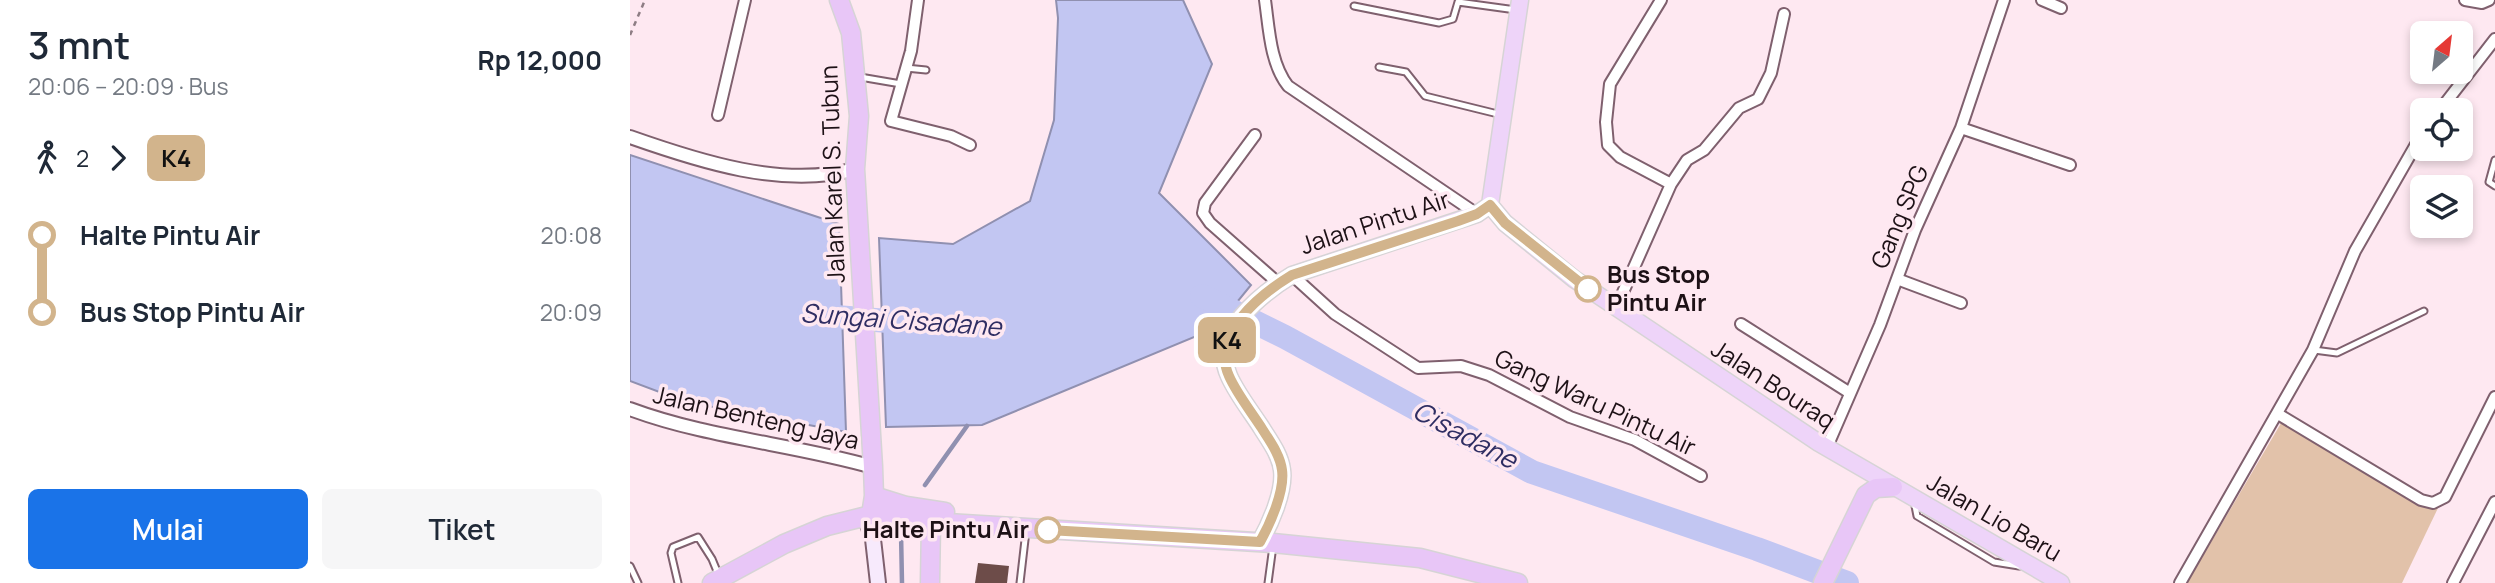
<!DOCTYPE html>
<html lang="id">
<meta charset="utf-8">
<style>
:root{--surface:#fff;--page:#f6f6f7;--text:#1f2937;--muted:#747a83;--accent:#1a73e8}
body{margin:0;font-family:Manrope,sans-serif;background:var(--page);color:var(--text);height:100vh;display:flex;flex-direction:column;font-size:26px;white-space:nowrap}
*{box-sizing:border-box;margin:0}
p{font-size:23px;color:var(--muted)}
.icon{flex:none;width:38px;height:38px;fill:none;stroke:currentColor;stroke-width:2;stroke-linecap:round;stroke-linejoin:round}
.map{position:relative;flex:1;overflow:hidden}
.sheet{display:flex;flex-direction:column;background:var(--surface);width:630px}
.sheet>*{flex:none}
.badge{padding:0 14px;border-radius:10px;font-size:24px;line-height:46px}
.needle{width:46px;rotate:28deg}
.tools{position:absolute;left:1780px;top:21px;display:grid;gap:14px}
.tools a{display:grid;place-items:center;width:63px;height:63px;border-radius:10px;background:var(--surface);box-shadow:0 4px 10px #0003;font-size:35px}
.map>.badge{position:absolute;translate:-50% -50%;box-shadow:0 0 0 4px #fff}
.legs{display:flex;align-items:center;gap:10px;height:77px;padding:0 28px;font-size:23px}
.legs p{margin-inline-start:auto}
.summary{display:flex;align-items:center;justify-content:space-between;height:119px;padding:0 28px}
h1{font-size:38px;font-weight:600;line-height:52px}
.action{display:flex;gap:14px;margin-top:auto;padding:14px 28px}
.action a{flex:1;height:80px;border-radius:10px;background:var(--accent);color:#fff;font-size:28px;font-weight:600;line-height:80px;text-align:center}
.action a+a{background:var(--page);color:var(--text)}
ul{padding:0 28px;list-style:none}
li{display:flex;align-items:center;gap:24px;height:77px;font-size:26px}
li i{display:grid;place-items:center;width:10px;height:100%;margin:0 9px;background:currentColor}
li i::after{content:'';width:18px;height:18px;margin:-9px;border:5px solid;border-radius:50%;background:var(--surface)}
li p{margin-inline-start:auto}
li:first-child i{background:linear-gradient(#0000 50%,currentColor 0)}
li:last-child i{background:linear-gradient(currentColor 50%,#0000 0)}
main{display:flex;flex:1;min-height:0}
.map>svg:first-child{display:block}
.green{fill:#e2c2aa}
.water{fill:#c2c6f2;stroke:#9090b0;stroke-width:2}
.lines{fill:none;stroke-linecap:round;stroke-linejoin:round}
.stream{stroke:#9090b0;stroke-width:4.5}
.river{stroke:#c2c6f2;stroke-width:24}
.building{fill:#6d4c49}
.service-casing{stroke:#7f606e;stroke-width:9}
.minor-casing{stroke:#7f606e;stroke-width:14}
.tertiary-casing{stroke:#7f606e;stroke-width:16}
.secondary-casing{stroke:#7f606e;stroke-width:18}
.primary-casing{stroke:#d6d4d5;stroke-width:19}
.trunk-casing{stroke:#d6d4d5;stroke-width:21}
.path{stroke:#8e7d84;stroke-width:2.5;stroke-dasharray:5 5;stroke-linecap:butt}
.service{stroke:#fff;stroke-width:5}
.minor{stroke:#fff;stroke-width:10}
.tertiary{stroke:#fff;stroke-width:12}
.secondary{stroke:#f7eafc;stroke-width:14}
.primary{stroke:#eed4f9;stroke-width:16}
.trunk{stroke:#e8c6f7;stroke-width:18}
.line-1-casing{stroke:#fff;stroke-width:16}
.line-1{stroke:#d2b48c;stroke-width:10}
.stop-1-dot{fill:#fff;stroke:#d2b48c;stroke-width:3.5}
.labels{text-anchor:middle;stroke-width:7;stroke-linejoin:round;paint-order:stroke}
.street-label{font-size:24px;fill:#1d1116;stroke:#fee8f1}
.stop-label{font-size:24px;font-weight:bold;fill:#1d1116;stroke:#fee8f1;text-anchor:start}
.water-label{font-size:26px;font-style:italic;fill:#2f2e63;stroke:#fee8f1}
</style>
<main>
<section class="sheet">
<div class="summary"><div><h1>3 mnt</h1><p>20:06 – 20:09 · Bus</p></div><b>Rp 12,000</b></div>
<div class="legs"><svg class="icon" aria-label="walk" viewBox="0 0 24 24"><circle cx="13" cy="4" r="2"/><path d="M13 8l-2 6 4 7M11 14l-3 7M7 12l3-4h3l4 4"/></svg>2<svg class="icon" aria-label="forward" viewBox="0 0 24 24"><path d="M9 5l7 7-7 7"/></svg><b class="badge" style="background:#d2b48c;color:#111">K4</b></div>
<ul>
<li><i style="color:#d2b48c"></i><b>Halte Pintu Air</b><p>20:08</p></li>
<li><i style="color:#d2b48c"></i><b>Bus Stop Pintu Air</b><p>20:09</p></li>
</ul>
<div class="action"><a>Mulai</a><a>Tiket</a></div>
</section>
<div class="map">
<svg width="1865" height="583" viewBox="0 0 1865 583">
<rect width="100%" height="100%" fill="#fee8f1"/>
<path class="green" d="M1657 413 1808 508 1772 583H1557Z"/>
<path class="water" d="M426 0H553L582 64 529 193 621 285 586 328 352 425 256 427 249 238 323 244 400 201 424 120 428 18Z
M0 155 209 224 216 432 56 402 0 381Z"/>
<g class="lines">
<path class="stream" d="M295 485 337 426
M271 532 272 583"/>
<path class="river" d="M572 296 655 337 902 472 1127 549 1217 583
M179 315 285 323"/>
</g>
<path class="building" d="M348 563 379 566 377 583H345Z"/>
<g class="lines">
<defs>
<path id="service" d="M724 6 809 23 823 19 828 2 886 10
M749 67 776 72 795 96 872 115
M276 68 296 70
M230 77 271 84
M1865 160 1859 182 1865 186
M1684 350 1707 353 1794 311
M1284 501 1287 516 1364 562 1389 566
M0 566 8 583
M48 583 41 553 43 547 68 537 82 559 89 576
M390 583 396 531
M638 583 643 546"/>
<path id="minor" d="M288 0 281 51 261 121 321 136 340 145
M635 0C639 28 640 63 658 86L847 214
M1031 0 980 84 976 122 978 145 990 157 1041 184
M1412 0 1431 8
M1835 0 1852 3 1859 0
M1810 110 1865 39
M88 115 115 0
M1331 128 1440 165
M625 135 575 203 573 213 580 223 648 283
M662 275 705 314 788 368 831 366 859 375 940 417 1005 440 1071 476
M1267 279 1331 303
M986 308 1041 184 1057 160 1074 150 1109 108 1128 99 1141 73 1154 14
M1111 324 1220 393
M1648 414 1791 500 1803 503 1815 497 1865 397
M1197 447 1250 325 1285 230 1331 128 1374 0
M1550 583 1683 350 1725 251 1792 134
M1823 583 1865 502"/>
<path id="tertiary" d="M0 137C68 161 153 189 225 169
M0 409C78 438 163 444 243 467"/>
<path id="secondary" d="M235 516 243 539 248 583"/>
<path id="primary" d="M860 205 875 223 944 279 1189 443 1431 583
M860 205 890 0
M630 542C640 524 655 491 652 470 650 454 639 440 631 427 620 410 607 394 599 376 579 334 631 294 662 275L847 214 860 205"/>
<path id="trunk" d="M209 0 221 33 229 116 225 169 243 467 244 496 241 515
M244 496 276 506 315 512
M82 583 154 544 197 526 241 515 301 522 643 543 790 558 888 583
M300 583 301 522
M1193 583 1236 495 1246 488 1263 487"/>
</defs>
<use href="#service" class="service-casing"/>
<use href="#minor" class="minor-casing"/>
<use href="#tertiary" class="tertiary-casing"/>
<use href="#secondary" class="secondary-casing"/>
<use href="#primary" class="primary-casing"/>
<use href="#trunk" class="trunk-casing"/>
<path class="path" d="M0 35 15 0"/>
<use href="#service" class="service"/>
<use href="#minor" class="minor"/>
<use href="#tertiary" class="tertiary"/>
<use href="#secondary" class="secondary"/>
<use href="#primary" class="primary"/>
<use href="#trunk" class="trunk"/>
</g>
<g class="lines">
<defs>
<path id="line-1" d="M418 530 630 542C640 524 655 491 652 470 650 454 639 440 631 427 620 410 607 394 599 376 580 334 631 294 662 275L828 221 847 214 860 205 875 223 958 289"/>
</defs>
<use href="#line-1" class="line-1-casing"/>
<use href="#line-1" class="line-1"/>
</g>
<g class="stop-1-dot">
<circle cx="958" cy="289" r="12"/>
<circle cx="418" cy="530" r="12"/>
</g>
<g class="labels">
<g class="street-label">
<text transform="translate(203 174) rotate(-92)" y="8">Jalan Karel S. Tubun</text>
<text transform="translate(1270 217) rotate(-67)" y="8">Gang SPG</text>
<text transform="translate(745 223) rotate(-18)" y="8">Jalan Pintu Air</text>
<text transform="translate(1143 385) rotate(33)" y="8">Jalan Bouraq</text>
<text transform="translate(965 403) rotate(25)" y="8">Gang Waru Pintu Air</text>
<text transform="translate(126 418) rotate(13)" y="8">Jalan Benteng Jaya</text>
<text transform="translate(1364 518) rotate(30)" y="8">Jalan Lio Baru</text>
</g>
<g class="stop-label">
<text x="977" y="283">Bus Stop<tspan x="977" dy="28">Pintu Air</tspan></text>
<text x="399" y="538" text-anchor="end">Halte Pintu Air</text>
</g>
<g class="water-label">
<text transform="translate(271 320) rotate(4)" y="9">Sungai Cisadane</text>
<text transform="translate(835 435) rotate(28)" y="9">Cisadane</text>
</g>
</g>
</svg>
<div class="tools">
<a><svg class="needle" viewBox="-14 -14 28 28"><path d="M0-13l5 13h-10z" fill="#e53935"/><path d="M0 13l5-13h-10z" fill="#747a83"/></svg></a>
<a><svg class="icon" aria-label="locate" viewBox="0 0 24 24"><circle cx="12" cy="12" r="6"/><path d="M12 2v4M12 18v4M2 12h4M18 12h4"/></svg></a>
<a><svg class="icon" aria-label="layers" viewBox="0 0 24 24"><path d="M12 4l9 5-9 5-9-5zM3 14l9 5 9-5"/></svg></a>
</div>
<b class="badge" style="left:597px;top:340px;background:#d2b48c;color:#111">K4</b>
</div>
</main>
